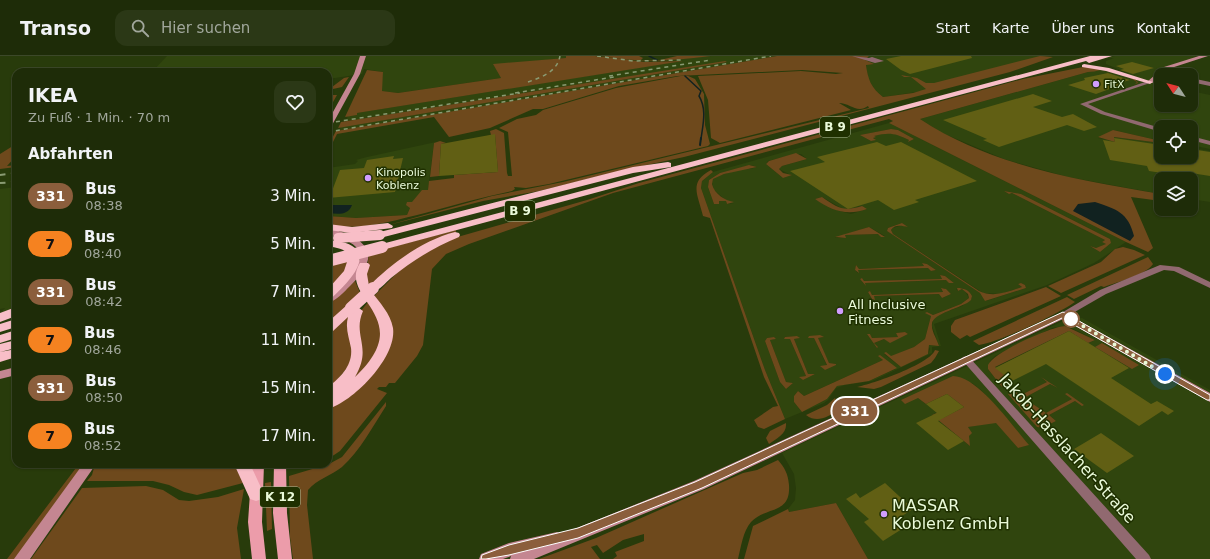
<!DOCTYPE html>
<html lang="de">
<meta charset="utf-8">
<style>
:root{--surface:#1e2c08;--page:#2b3816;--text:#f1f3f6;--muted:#a1a79c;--line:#3c4829}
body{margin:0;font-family:"DejaVu Sans",sans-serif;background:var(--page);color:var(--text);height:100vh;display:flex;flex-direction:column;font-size:15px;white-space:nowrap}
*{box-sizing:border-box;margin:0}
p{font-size:13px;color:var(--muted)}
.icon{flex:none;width:22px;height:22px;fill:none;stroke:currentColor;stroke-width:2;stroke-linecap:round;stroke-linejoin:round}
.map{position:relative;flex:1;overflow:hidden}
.side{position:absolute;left:12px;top:12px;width:320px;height:400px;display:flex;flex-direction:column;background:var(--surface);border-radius:12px;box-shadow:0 1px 3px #0004,0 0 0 1px var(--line)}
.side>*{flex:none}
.badge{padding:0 8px;border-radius:13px;font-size:14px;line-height:26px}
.needle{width:26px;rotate:306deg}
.buttons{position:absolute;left:1154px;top:12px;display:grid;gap:8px}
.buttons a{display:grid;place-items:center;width:44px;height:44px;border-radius:8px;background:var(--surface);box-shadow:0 1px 3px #0004,0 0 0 1px var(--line);font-size:20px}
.you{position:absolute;width:20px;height:20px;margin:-10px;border:3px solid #fff;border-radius:50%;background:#1a73e8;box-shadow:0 0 0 6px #1a73e833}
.map>.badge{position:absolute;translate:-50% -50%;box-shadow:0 0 0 2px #fff}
h2{padding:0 16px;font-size:15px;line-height:36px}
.round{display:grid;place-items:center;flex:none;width:42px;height:42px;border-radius:12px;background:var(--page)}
.overview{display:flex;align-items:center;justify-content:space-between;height:68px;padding:0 16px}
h1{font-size:19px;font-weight:600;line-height:30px}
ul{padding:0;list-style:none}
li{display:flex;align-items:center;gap:12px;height:48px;padding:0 16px}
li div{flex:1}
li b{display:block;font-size:15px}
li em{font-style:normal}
li .badge{min-width:44px;font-weight:700;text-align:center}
header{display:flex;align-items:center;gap:24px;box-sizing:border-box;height:56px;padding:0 20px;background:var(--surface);border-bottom:1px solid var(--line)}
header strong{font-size:19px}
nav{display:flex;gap:22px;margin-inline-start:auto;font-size:14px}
.search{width:280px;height:36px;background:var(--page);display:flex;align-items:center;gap:10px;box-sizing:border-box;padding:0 14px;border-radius:12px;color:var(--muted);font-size:15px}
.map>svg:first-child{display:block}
.built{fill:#30450e;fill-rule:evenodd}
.green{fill:#6e491c}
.water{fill:#112220}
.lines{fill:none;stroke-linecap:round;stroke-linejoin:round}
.stream-far1{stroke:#112220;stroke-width:1.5}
.stream{stroke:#112220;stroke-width:2}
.building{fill:#615f14}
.street{fill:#916970;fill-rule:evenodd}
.secondary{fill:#c48691;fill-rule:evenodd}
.primary{fill:#ec9caa;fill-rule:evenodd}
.highway{fill:#f8bec7;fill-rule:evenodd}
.rail-far1{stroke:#8a9b73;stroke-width:1.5;stroke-dasharray:4 4;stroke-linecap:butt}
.rail{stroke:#8a9b73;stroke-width:2;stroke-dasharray:5.5 5.5;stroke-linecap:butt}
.highway-bridge-far1{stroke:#f8bec7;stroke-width:10}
.highway-bridge{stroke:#f8bec7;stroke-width:12}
.line{fill:#8b5e3c;stroke:#fff}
.walk{stroke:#eafad9;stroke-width:4;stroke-dasharray:0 7.2}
.poi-dot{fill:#d19dfe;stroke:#1f3000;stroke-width:1.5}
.stop-dot{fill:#fff;stroke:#8b5e3c;stroke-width:2}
.labels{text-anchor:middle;stroke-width:3;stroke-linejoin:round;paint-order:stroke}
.far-poi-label{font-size:11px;fill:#eafad9;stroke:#1f3000;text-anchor:start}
.shield{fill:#1f3000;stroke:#adbd98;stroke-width:1}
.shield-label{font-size:12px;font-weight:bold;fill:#eafad9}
.poi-label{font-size:13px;fill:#eafad9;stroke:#1f3000;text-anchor:start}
.near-street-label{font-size:16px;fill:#eafad9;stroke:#1f3000}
.near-poi-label{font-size:16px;fill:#eafad9;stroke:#1f3000;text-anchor:start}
</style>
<header>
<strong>Transo</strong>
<div class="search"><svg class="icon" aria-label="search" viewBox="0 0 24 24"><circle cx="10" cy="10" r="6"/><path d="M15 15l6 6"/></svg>Hier suchen</div>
<nav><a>Start</a><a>Karte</a><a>Über uns</a><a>Kontakt</a></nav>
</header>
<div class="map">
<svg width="1210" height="503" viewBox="0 0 1210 503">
<rect width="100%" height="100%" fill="#283b0b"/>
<path class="built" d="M167 0H566V2L494 9 501 22 398 37 381 35 383 16 364 13 362 18 328 23V16H152Z
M595 0 655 5 711 0H777L339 75 341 71 726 6 346 65 348 60 357 59 356 57 680 5H632Z
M869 0H1047L923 35 883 41 875 34 868 22 866 8H872L864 4Z
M1115 0H1197L1193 1 1197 2 1167 12 1153 25 1161 27V49H1191V35L1210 39V93L1191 89V71H1161V85L1113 74 1098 82 1115 85 1114 81 1161 87V101H1191V92L1210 95V146L1191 143V123H1161V138L1068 121 1004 103 940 76 920 63 1088 16 1100 14 1109 16 1104 13 1109 12 1130 18 1106 8V5L1114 2H1107Z
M889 67 1126 186 1094 207 1047 229 934 268 941 290 932 291V297L872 325 845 329 836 332 828 344 824 347 785 363 765 314 701 132 702 125 713 116ZM891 73 898 74 914 83 908 86 910 84 895 77 888 76 873 80 875 84 871 85 861 79ZM795 98H801L807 103 782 110 779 113 791 119 783 122 766 108 768 105ZM751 109 757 111 750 113 747 111 721 119 713 123 712 127 714 134 729 147H734L727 148 726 145H718L719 148H714L708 131 709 124 720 117ZM1004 135 1021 138 1106 181 1110 183 1111 187 1100 196 1090 190 1096 192 1107 188 1102 186 1105 184 1012 137 1009 138ZM822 141 843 153 848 154 861 150 867 153 851 158 836 154 815 143ZM902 167 908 171 903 169 893 172 891 174 893 178 983 237 1001 238 1022 231 1018 228 1021 227 1025 229 1026 232 986 245 980 237 887 175 888 172ZM869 171 885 180 881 181 879 178 844 179 845 182H835ZM922 207 927 208 936 214 931 215 928 212 857 214 858 217 855 214 856 209 859 213 924 210ZM940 219 945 220 954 227H950L946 224 865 227 866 230 860 223 862 222 864 225 942 223ZM944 232 951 238 942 242 939 238 873 240 875 244 872 243 868 236 870 235 872 239 943 236 941 233ZM956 233 962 232 968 235 972 240 971 243 962 250 938 259 933 263 932 270 939 290 928 289 930 293 928 298 901 311 884 298 886 297 891 301 914 291 925 283 931 260 926 257 927 256 933 259 961 248 969 242 965 235 962 233 958 235ZM905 276 908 278 890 286 884 283 874 287 878 291 877 292 867 278H870L872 282 898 281 896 277ZM820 279 823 282H817L829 307 836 308 825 314 821 310H827L814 282 808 281ZM797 280 799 282 794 283 808 318H815L803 324 800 321 806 320 790 283H784L785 281ZM774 281 776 283 770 284 786 326 793 327 786 333 780 326 765 285 767 282ZM880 299 896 313 869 325 837 330 827 343 802 356 794 346V340L798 335 804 340 883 304 879 300Z
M436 86 434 87 428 134 410 152 407 159 356 162 328 160V112L355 108 358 105 356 104 367 101Z
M16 131V253L0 257 5 252 0 253V133Z
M1082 262 1210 334V503H868L836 447 789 456 788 453 795 444 796 432 794 418 782 397 1063 265ZM1065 270 1078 275 1095 284 1088 287 1069 275 995 312 1001 317 1002 331 988 313 990 305 995 300 1052 272ZM1041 322 1057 332 1050 328 1024 342 1046 358 1072 343 1083 349 1075 345 1049 359 1056 365 1042 372 1037 371 1015 335 1021 339 1047 326ZM972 327 981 334 1028 389 1018 392 997 366 968 371 970 377 968 383 970 390 932 359 937 357 943 362 964 351 947 338 926 348 918 342Z"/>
<path class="green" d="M566 0H595L645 6 683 5 357 57V59L345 61 367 14 383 16 382 35 398 37 501 22 493 8 566 2Z
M601 0H639L643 2 641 4H660L677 0H711C674 5 638 7 601 0Z
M777 0H869L865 4 874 8 866 9C868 23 871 32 883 41L913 37 926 33 911 21H904L901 19 917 22 926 27H934L1040 0 1053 1 1010 16 684 101 628 113 539 135 483 145 385 170 492 140 563 126 869 52 868 50C857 58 850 47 839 47L851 54 720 87 711 82 708 44 698 20 801 15 836 18 843 17 802 14 677 20 619 30 543 53H533L490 72 449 81 434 61 337 78 328 96V90L336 75Z
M725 5 727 6 338 72 341 66Z
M1083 11C1094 12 1135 18 1138 27L1135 28 1137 26C1128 20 1111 14 1101 14 1096 15 1092 16 1088 16L920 63C991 110 1079 124 1161 138V145L1131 141 1153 192 1148 196 1126 186 889 67 893 65 889 63 613 137 469 188 446 198 432 213 423 289 417 300 395 327H389L386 331H379L377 333 387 337 340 395 328 403V352L388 294 373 241 399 215 419 199 454 182 587 144 639 127 1023 23Z
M686 19 695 23 704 38 705 69 710 88 708 90 549 128 526 132 514 131 515 133 512 135C483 141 454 149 425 157 391 165 363 175 328 169V160L356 162 407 159 410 152 406 149 407 146H412L422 134H428L429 125 454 122V119L498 116 495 79H491L490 75 496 73 504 77 507 117 508 120H512L508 76 499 72 517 63 536 59 543 54 616 32Z
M349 21 342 31 333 33 329 39H337L328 55V34L344 22Z
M891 73 898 74 914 83 908 86 909 84C895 77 889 76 874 80L876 81 873 82 876 84 871 85 860 79Z
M1113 74 1161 85V87L1114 81 1115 86 1098 81Z
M440 85 446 87 441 88 439 120 430 121 434 87Z
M16 88V100L7 110 16 109V111L0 113V98Z
M796 97 807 103 782 110 779 113 783 117 792 119 783 122 766 108 769 105Z
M749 109 757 111 724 118 713 123 712 128C714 138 726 145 734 146L727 148 726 145H719V148H714L708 131 709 124 720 117Z
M711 114 713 116 702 125 701 132 765 314 785 363 764 373 758 371 754 364 773 351 778 350 764 321 710 162 703 160C698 139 688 126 711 114Z
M1004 135 1021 138 1106 181 1110 183 1111 187 1100 196 1090 190 1096 192 1106 188 1102 186 1105 184 1012 137 1009 138Z
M822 141C838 152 843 156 862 150L867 153C847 160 832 155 815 143Z
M902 167 908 171C902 170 895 168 891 174L893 178 979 235C994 242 1007 236 1022 231L1018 228 1021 227 1025 229 1026 232 985 245 980 237 887 175 888 172Z
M869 171 885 181H881L878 178 845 179 846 182 835 181Z
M456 174V176L370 231 366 222 369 197Z
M1123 191 1134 194 1145 199 1061 237 1048 230 1101 206 1115 193Z
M1148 201 1153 208C1146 219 1117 226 1104 231L1101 230 1074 243 1067 239Z
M351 202V208L328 236V208Z
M922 207 927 208 936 214 931 215 928 212 858 214 859 217 855 214 856 209 859 213 924 210Z
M940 219 945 220 954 227H949L946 224 865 227 866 230 860 223 862 222 864 225 942 223Z
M355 225 361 239 328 269V248Z
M1046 231 1061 240 970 281 967 279 960 283 951 276V270L955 264Z
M941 232 946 233 951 238 942 242 939 238 874 240 875 244 872 243 868 236 870 235 872 239 943 236Z
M957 232C964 232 969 234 972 240L971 244C963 252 932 257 932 268 931 275 937 283 939 290L929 289 928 298 901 311 884 297 886 296 891 300 914 291 925 283 931 260 925 257 927 256 933 259 961 248 969 242 968 238 962 233 958 235Z
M1067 241 1075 246C1056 259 1000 286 979 289L973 285Z
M368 246 380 263 381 287 364 317 348 325 360 256Z
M353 253 352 306 328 335V278Z
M1065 270 1095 284 1088 287 1069 275 995 311 1012 325 1002 331 988 313V309C994 296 1050 271 1065 270Z
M905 276 908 278 890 287 884 283 874 287 878 291 877 292 867 278H870L872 282 898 281 896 277Z
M820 279 824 281 818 282 829 307 836 308V309L825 314 820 310 827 309 814 282H808L809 280Z
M797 280 800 282 794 283 808 318H815L803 324 799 321 806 320 790 283H784L785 281Z
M774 281 776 283 770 284 786 326 793 327 786 333 780 326 765 285 767 282Z
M1102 287 1139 309 1132 313 1095 291Z
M935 294 939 295 935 302 931 307 881 331 874 333 857 331C872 328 930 308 935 294Z
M880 299 897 312 869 325 837 330 827 343 802 356 794 346V340L798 335 804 340 883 304 878 300Z
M953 320C978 320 1013 371 1029 389L1018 392 996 367 968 371 972 377 969 380 970 390 932 359 937 357 943 362 964 351 947 338 926 348 918 342 905 348 901 344Z
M1041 321 1058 332 1050 328 1024 342 1046 357 1072 343 1065 338 1067 337 1084 349 1082 350 1075 345 1049 359 1056 365 1042 372 1037 371 1008 338 1015 335 1021 339 1047 326Z
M835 342 840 352 839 355C827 360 818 368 806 359L827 349Z
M386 346V350C373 370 360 395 342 411 331 420 317 423 308 434L307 449 313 503H293L290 481 289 420 329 408 342 401Z
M786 367C787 378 777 382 769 388L766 382 770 375Z
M778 404C785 412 788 418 789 429 791 459 766 450 751 466 743 475 741 491 738 503H613L617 500 615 496 644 485V478L623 484 603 497 597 489 591 491 600 503H539L596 482 743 417 757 414Z
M79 408H86L15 503H7Z
M95 408H234L243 427 197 439 184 436 169 429 153 425H87L92 419Z
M271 426 272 473 267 475 265 427Z
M146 430 163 434 179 444 189 445 218 441 244 433 237 472 241 503H31L82 432Z
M836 447 868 503H744L753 470 788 453 789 456Z"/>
<path class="water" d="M1095 146C1116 153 1128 156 1134 180L1130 185 1073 155 1078 148Z
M328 149H352C348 160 337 158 328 157Z"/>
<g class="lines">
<path class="stream-far1" d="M649 0 657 4
M685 20 701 35 699 40C707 53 703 68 701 83"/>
<path class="stream" d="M700 89 701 82"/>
</g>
<path class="building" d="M901 0H971L972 2 910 18 901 14 886 3Z
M1132 6 1154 12 1133 18 1120 14 1124 13 1116 10Z
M1108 17 1130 24 1120 27 1123 28 1096 38 1068 29 1085 24 1084 22Z
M1033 38 1052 45 1033 51 1062 61 1073 58 1097 71 1084 75 1067 69 999 91 983 84 987 83 943 64Z
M495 78 498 116 439 120 441 88Z
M1114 82 1161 89V101H1191V93L1210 96V120L1191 117 1194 122 1149 115 1147 110 1110 104 1103 84 1115 86Z
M877 86 886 90 901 86 977 125 915 144 919 146 894 154 878 144 848 153 790 115 825 106 817 101Z
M394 100 393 103 403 102 395 136 328 142V135H332L340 114 364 112 367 104Z
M1069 275 1129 312 1111 322 1151 348 1157 345 1174 355 1168 359 1162 355 1139 370 1046 308 1012 325 995 312Z
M947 338 964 351 938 365 964 385 948 394 916 367 937 357 926 348Z
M1101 377 1134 400 1107 417 1074 393Z
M885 427 913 453 894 465 902 473 883 485 864 466 869 463 846 443 856 437 860 442Z"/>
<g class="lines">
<path class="street" d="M852 0 869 2 872 1 884 5 875 7Z
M1160 14 1174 18 1175 19 1158 17 1157 16Z
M1191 22 1210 26V30L1191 26Z
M1148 25 1153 26 1088 48 1105 56 1161 72V76L1101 58 1080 48Z
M1191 80 1210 85V89L1191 84Z
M1160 209 1179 211 1210 226V232L1174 215 1164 214 1106 238 1066 261 1063 262 1058 259 1100 234Z
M966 300 969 301 1149 499 1151 503H1136L963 305 961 303 963 301Z"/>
<path class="secondary" d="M360 0H366L360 18 331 71 328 73V65L354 18Z
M1199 0H1208L1168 13 1152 27 1147 26 1164 11Z
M328 172C367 182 384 198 350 230 344 236 336 245 328 247V239C339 230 371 206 356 191 349 184 337 181 328 178Z
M1063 256 1210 337V346L1063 263 704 433 534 503H510L511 500 503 503H479L481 498 509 487 557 476 562 478 694 425Z
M16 311V319L0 323V315Z
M83 408H96L30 503H14Z"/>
<path class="primary" d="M252 408H264L262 466 266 503H252L248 466Z
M274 408H286L287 457 292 503H278L273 457Z"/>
<path class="highway" d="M1090 0H1112L1089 7 1086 5 386 193H378L377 191 378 189Z
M1084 8 1109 12 1153 26 1150 28 1106 15 1082 11V9Z
M668 106 671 107V111L633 117 380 182 375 179 376 177 633 111Z
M388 167 393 170 392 172 352 177 328 174V168L352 171Z
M455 176 459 177 460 179 459 181C434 191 412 205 391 222 385 227 379 236 371 235 380 247 390 257 393 272 397 301 354 345 328 353V331C341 321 353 309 351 292 349 281 345 272 348 261L332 276 328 277V266L347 249H355L363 255C352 280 373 291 355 321 419 261 337 243 360 207H368L370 209 367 218 369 230C391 208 423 184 455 176Z
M328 184C337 185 348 186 355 192 371 206 342 232 332 242L328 243V233L344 215 349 200C345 192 336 192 328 190Z
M16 251V260L0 266V257Z
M16 263V271L0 276V268Z
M16 274V282L0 287V279Z
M16 284V292L0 296V288Z
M16 293V301L0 306V296Z
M234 408H250L264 438 262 443 256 445 250 443Z"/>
<path class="rail-far1" d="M597 0 633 5 681 4
M609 20 711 4
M528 26C542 21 557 16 560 0
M515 37 614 21
M328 67 520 37
M328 76 771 0"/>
<path class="rail" d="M0 119 16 117
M0 127 16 126"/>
<path class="highway-bridge-far1" d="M338 182 380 179"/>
<path class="highway-bridge" d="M328 205 382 191
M351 252 373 232"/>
</g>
<path class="line" d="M1063 256 1210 339V344H1207L1062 262 702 432 578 482 509 499 486 503H481L482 499 509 489 578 472 695 426Z"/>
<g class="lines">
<path class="walk" d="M1071 263 1165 318"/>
</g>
<g class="poi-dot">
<circle cx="1096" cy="28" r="4"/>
<circle cx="368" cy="122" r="4"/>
<circle cx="840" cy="255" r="4"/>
<circle cx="884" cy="458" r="4"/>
</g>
<circle class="stop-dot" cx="1071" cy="263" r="8"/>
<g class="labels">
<g class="far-poi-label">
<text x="1104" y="32">FitX</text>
<text x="376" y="120">Kinopolis<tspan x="376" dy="13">Koblenz</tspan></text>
</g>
<g class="shield">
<rect x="820" y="61" width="30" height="20" rx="3"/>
<rect x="505" y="145" width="30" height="20" rx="3"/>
<rect x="260" y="431" width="40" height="20" rx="3"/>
</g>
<g class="shield-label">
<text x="835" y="75">B 9</text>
<text x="520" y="159">B 9</text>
<text x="280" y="445">K 12</text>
</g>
<g class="poi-label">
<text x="848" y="253">All Inclusive<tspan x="848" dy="15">Fitness</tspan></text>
</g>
<g class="near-street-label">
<text transform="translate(1068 392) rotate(48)" y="6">Jakob-Hasslacher-Straße</text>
</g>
<g class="near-poi-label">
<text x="892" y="455">MASSAR<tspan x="892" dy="18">Koblenz GmbH</tspan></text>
</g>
</g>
</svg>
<div class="buttons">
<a><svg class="needle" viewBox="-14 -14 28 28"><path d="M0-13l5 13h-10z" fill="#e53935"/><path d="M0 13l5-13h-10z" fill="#a1a79c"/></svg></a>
<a><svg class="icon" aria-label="locate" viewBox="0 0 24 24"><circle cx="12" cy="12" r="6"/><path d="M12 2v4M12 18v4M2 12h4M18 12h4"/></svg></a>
<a><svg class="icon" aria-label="layers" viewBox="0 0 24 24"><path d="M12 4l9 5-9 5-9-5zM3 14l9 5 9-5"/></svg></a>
</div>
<div class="you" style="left:1165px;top:318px"></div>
<b class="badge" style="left:855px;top:355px;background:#8b5e3c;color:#fff">331</b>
<section class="side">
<div class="overview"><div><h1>IKEA</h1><p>Zu Fuß · 1 Min. · 70 m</p></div><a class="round"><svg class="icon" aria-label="heart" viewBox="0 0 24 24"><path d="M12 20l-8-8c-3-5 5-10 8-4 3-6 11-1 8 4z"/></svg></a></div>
<h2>Abfahrten</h2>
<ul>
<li><span class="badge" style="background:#8b5e3c;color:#fff">331</span><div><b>Bus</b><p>08:38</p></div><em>3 Min.</em></li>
<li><span class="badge" style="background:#f58220;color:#111">7</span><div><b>Bus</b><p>08:40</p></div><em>5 Min.</em></li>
<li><span class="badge" style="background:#8b5e3c;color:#fff">331</span><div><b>Bus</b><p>08:42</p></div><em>7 Min.</em></li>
<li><span class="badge" style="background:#f58220;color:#111">7</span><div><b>Bus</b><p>08:46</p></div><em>11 Min.</em></li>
<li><span class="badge" style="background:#8b5e3c;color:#fff">331</span><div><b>Bus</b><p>08:50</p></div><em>15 Min.</em></li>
<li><span class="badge" style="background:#f58220;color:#111">7</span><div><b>Bus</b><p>08:52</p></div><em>17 Min.</em></li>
</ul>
</section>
</div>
